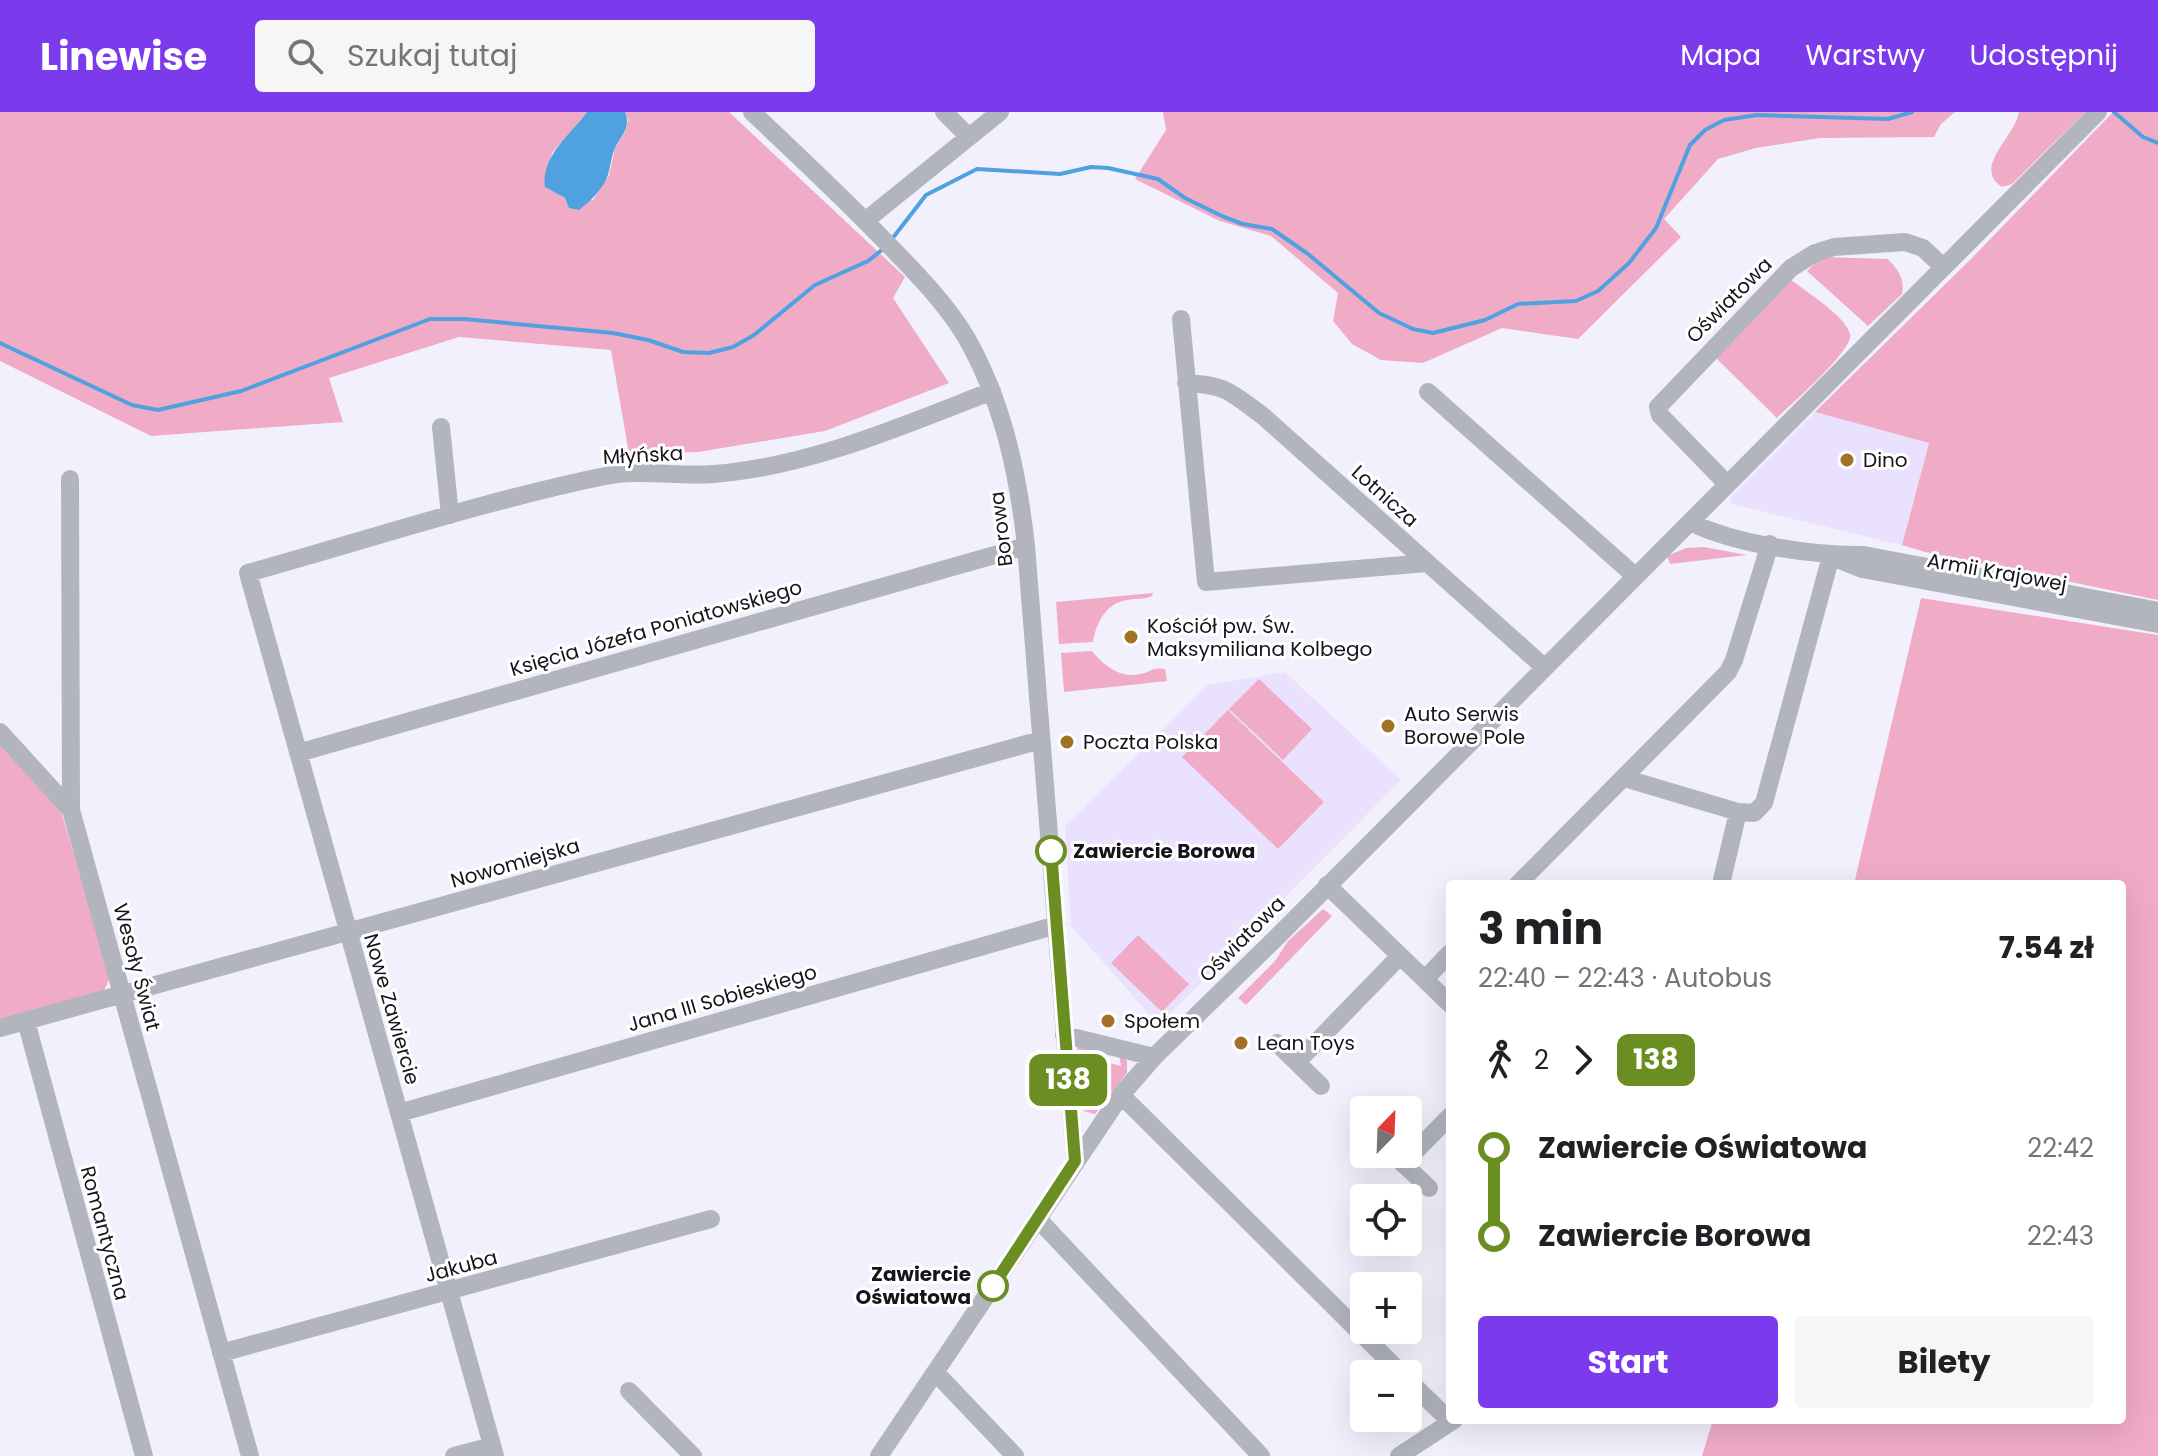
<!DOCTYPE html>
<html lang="pl">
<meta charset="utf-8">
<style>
:root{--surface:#fff;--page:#f6f6f6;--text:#202124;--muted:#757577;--accent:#7c3aed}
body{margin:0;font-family:Poppins,sans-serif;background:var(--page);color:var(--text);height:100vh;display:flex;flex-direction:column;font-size:30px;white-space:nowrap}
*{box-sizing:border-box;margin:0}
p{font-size:26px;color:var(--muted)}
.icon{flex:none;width:44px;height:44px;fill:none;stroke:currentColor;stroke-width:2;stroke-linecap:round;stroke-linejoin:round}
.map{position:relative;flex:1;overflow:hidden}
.sheet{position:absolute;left:1446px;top:768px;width:680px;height:544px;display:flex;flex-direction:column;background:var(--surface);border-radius:8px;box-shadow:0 8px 32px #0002}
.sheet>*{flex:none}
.badge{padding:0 16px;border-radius:12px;font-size:28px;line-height:52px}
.needle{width:52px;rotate:23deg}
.buttons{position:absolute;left:1350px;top:984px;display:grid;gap:16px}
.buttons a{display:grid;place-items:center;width:72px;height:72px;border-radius:8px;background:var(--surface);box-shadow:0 8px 32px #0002;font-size:40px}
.map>.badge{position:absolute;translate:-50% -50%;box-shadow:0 0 0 4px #fff}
.legs{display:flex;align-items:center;gap:12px;height:88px;padding:0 32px;font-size:26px}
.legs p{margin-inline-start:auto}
.overview{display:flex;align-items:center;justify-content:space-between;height:136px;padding:0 32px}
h1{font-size:44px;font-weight:700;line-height:60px}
.cta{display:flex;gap:16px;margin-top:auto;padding:16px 32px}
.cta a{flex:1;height:92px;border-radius:8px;background:var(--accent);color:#fff;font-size:32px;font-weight:700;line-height:92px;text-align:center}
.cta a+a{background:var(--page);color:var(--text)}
ul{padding:0 32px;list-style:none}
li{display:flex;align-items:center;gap:28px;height:88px;font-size:30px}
li i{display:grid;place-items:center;width:12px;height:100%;margin:0 10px;background:currentColor}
li i::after{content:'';width:20px;height:20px;margin:-10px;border:6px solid;border-radius:50%;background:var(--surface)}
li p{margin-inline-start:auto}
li:first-child i{background:linear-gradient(#0000 50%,currentColor 0)}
li:last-child i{background:linear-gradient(currentColor 50%,#0000 0)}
header{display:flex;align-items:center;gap:48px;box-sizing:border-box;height:112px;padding:0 40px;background:var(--accent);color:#fff}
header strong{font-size:38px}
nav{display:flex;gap:44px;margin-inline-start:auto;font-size:28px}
.search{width:560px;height:72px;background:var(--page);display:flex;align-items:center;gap:20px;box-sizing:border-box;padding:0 28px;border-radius:8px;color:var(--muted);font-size:30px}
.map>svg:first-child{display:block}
.built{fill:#e9e1fd}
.green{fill:#f0abc7}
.water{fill:#50a1df}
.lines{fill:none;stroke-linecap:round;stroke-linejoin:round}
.stream{stroke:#50a1df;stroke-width:4}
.minor{stroke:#b2b5be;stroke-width:18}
.line-1-casing{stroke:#fff;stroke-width:18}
.line-1{stroke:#6b8e23;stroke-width:12}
.poi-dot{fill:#a17225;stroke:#fff;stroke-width:3}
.stop-1-dot{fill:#fff;stroke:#6b8e23;stroke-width:4}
.labels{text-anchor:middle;stroke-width:6;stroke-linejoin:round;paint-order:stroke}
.street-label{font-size:20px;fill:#16141b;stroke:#fff}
.poi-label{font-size:20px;fill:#16141b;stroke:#fff;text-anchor:start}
.stop-label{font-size:20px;font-weight:bold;fill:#16141b;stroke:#fff;text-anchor:start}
</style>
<header>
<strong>Linewise</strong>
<div class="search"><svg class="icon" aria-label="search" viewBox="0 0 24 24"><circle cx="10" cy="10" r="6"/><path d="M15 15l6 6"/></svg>Szukaj tutaj</div>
<nav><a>Mapa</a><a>Warstwy</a><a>Udostępnij</a></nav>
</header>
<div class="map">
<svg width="2158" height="1344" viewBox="0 0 2158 1344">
<rect width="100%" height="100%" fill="#f3f0fd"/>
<path class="built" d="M1815 300 1929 331 1902 433 1731 392V385Z
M1285 560 1401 668 1159 913 1071 814 1065 714 1208 573Z"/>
<path class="green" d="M0 0H587L552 41 545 75 565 86 593 88 609 63 615 36 625 20 628 8 625 0H729L905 165 893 186 949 271 825 319 698 340 629 342 611 238 459 225 329 266 343 310 151 324 0 249Z
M1163 0H1955L1941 12 1934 25 1820 26 1756 36 1718 47 1664 107 1681 125 1578 227 1502 216 1423 251 1381 248 1352 232 1333 209 1338 181 1271 124 1220 109 1135 67 1166 18Z
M2019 0H2085L2012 72 2002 75C1972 55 2014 27 2019 0Z
M2113 0H2158V488L1925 440 1902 433 1929 331 1815 300 1973 145Z
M1822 145 1888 147C1898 158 1905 166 1902 182L1868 214 1807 159Z
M1790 167C1806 180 1845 203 1850 222 1855 237 1790 293 1777 306L1714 244Z
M1704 435 1747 443 1670 452 1667 444 1686 436Z
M1153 481 1152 484C1144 488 1136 486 1127 488 1106 491 1096 511 1093 530L1059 532 1056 490Z
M1921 486 2158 523V1344H1702L1713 1308H2122V772H1854Z
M1092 539C1103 553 1121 567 1140 562 1153 560 1150 555 1165 557L1167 569 1064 580 1061 541Z
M1259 567 1312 617 1283 648 1229 597Z
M1228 598 1324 690 1278 737 1182 645Z
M0 627 59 692 110 865 104 879 0 908Z
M1323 797 1332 804 1246 893 1238 886 1275 849 1288 829Z
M1138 823 1189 872 1162 900 1111 851Z
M1080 934H1087L1089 945 1121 954 1119 942 1127 949V961L1095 1002 1084 999 1078 993 1074 940Z"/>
<path class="water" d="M587 0H625C631 14 623 22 616 34 612 42 611 50 609 59 606 74 591 89 579 98L569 96 565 86 545 75C541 44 570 23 587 0Z"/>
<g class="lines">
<path class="stream" d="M2114 0 2143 25 2158 31
M892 127 926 83 977 57 1060 62 1091 55 1108 56 1158 67 1185 86 1224 105 1243 112 1272 117 1308 142 1379 201 1413 217 1433 221 1485 208 1518 192 1576 189 1598 179 1629 151 1656 116 1690 33 1705 18 1724 8 1757 3 1888 7 1912 0
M0 231 132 293 158 298 241 279 430 207H464L613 221 648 228 683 240 709 241 733 235 754 223 815 173 868 149 883 137"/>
<path class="minor" d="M752 0C795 41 838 81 879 123 910 155 943 187 966 225 1003 290 1018 361 1026 434L1075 1049
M944 0 968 24
M865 109 1000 0
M1181 207 1206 470 1426 451
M1186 271C1227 273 1230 280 1263 304L1544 555
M1428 280 1635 464
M441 315 450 403
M70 367 71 698 250 1344
M1727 372 1660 303 1658 295 1791 156 1815 141 1834 135 1905 130 1923 136 1942 154
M1690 410C1734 432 1814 444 1864 443L2158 499
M1837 447 1862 457 2158 512
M0 620 71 698
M298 641 1026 434
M1624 666 1738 700
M1518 772 1728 560 1734 548 1770 432
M1721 772 1738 700 1754 701 1764 691 1831 444
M1327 773 1450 892
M1425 867 1450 841
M26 909 144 1344
M0 916 1041 628
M1064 923 1154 945
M1277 931 1321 974
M1297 950 1400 844
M1121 983 1402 1262
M399 1001 1057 813
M1393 1042 1429 1076
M1403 1052 1450 1004
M1037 1106 1261 1344
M221 1241 711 1107
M936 1261 1015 1344
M1408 1268 1451 1310
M629 1279 693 1344
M454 1344 492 1334
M495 1344 248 461C367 428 484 389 605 364 641 357 679 365 714 362 808 355 905 313 992 279
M879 1344 1121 983 1154 945 1279 823 2098 0
M1399 1344 1454 1308"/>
</g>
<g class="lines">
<defs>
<path id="line-1" d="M993 1174 1075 1049 1051 739"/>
</defs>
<use href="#line-1" class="line-1-casing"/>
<use href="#line-1" class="line-1"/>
</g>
<g class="poi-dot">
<circle cx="1847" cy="348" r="8"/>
<circle cx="1131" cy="525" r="8"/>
<circle cx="1388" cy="614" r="8"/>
<circle cx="1067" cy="630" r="8"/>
<circle cx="1108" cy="909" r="8"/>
<circle cx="1241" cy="931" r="8"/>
</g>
<g class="stop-1-dot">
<circle cx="1051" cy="739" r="14"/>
<circle cx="993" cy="1174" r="14"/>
</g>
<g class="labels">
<g class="street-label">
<text transform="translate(1729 188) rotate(-45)" y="7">Oświatowa</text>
<text transform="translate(643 343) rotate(-3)" y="7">Młyńska</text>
<text transform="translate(1385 384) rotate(42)" y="7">Lotnicza</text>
<text transform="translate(1001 417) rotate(-97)" y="7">Borowa</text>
<text transform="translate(1997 460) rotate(10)" y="7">Armii Krajowej</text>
<text transform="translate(656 516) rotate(-16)" y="7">Księcia Józefa Poniatowskiego</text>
<text transform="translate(515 751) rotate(-16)" y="7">Nowomiejska</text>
<text transform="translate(1242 827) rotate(-45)" y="7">Oświatowa</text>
<text transform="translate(137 855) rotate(75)" y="7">Wesoły Świat</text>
<text transform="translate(722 886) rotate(-16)" y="7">Jana III Sobieskiego</text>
<text transform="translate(392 897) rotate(74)" y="7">Nowe Zawiercie</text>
<text transform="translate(105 1121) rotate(75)" y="7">Romantyczna</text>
<text transform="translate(461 1154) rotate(-15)" y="7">Jakuba</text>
</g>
<g class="poi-label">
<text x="1863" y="355">Dino</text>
<text x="1147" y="521">Kościół pw. Św.<tspan x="1147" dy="23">Maksymiliana Kolbego</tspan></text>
<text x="1404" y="609">Auto Serwis<tspan x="1404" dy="23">Borowe Pole</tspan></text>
<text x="1083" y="637">Poczta Polska</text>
<text x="1124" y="916">Społem</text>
<text x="1257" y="938">Lean Toys</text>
</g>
<g class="stop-label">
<text x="1073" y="746">Zawiercie Borowa</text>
<text x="971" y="1169" text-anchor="end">Zawiercie<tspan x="971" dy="23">Oświatowa</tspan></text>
</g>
</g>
</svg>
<div class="buttons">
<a><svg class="needle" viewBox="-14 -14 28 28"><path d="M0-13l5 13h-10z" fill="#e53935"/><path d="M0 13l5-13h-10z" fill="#757577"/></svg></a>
<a><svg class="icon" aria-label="locate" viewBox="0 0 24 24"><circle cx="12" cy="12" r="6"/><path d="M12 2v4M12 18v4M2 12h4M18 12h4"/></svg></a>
<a>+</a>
<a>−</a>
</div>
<b class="badge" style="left:1068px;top:968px;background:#6b8e23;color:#fff">138</b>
<section class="sheet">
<div class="overview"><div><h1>3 min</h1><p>22:40 – 22:43 · Autobus</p></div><b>7.54 zł</b></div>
<div class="legs"><svg class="icon" aria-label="walk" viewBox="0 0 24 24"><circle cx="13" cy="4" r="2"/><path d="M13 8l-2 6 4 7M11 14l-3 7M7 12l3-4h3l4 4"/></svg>2<svg class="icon" aria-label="forward" viewBox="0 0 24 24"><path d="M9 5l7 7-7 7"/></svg><b class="badge" style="background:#6b8e23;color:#fff">138</b></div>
<ul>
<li><i style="color:#6b8e23"></i><b>Zawiercie Oświatowa</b><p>22:42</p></li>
<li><i style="color:#6b8e23"></i><b>Zawiercie Borowa</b><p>22:43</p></li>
</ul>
<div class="cta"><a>Start</a><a>Bilety</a></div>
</section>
</div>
